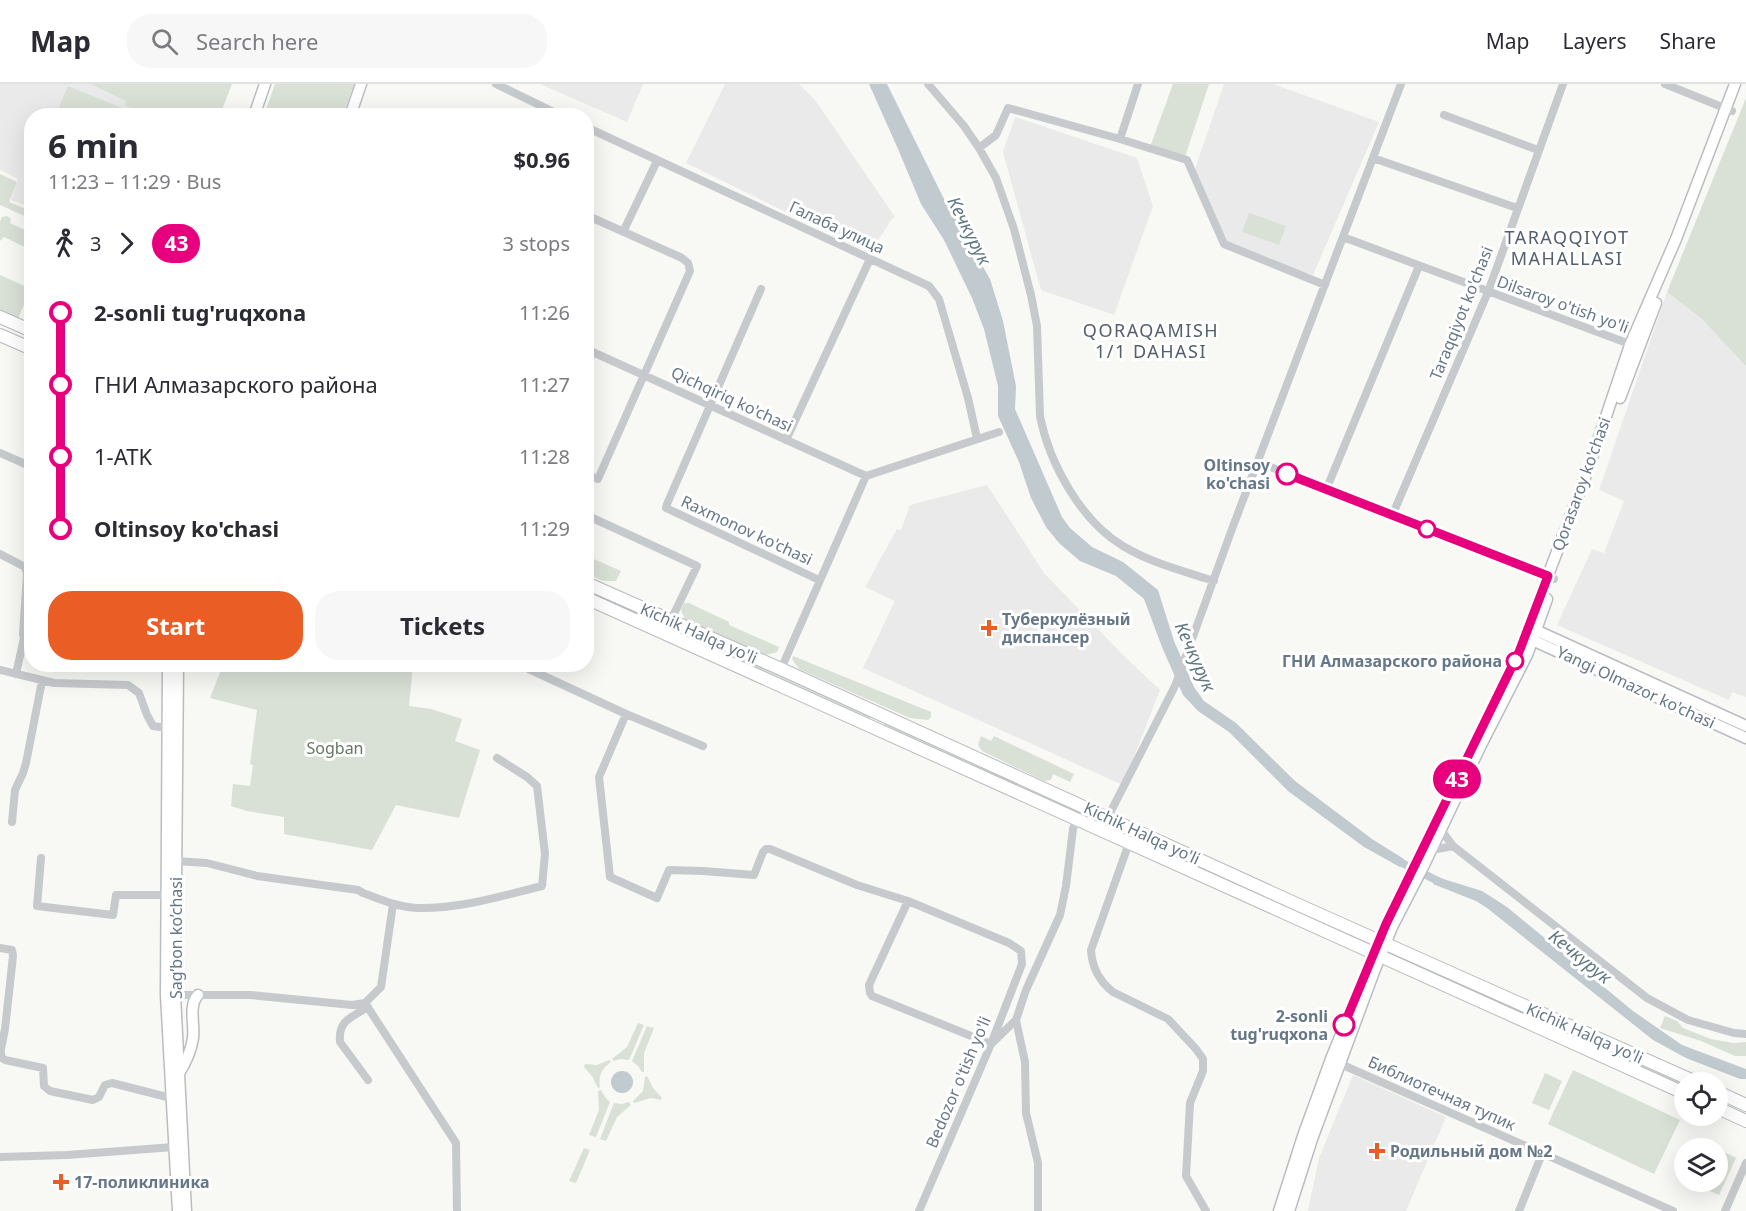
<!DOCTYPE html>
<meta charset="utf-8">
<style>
:root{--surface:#fff;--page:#f7f7f7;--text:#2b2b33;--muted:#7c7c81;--line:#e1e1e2;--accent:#ea5d24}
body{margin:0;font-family:"Noto Sans",sans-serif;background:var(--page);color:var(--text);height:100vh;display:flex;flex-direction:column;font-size:22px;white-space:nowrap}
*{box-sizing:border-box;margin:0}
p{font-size:20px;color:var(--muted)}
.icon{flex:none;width:33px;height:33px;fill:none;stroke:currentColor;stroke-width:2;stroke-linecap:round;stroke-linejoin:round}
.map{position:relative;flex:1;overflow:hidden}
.drawer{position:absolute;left:24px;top:24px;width:570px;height:564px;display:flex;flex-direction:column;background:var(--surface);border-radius:24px;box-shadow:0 6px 24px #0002}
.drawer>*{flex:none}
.badge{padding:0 12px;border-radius:20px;font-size:21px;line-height:39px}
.buttons{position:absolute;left:1674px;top:988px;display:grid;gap:12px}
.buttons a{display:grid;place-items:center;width:54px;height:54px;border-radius:50%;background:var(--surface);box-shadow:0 6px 24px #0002;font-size:30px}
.map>.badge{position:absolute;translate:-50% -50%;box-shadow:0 0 0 3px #fff}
.legs{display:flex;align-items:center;gap:9px;height:66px;padding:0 24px;font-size:20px}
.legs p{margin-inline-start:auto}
.summary{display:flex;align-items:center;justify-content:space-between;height:102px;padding:0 24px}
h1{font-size:33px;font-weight:700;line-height:45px}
.button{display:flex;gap:12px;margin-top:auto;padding:12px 24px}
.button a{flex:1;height:69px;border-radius:24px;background:var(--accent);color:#fff;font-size:24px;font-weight:700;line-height:69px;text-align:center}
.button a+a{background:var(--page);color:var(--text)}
ul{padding:0 24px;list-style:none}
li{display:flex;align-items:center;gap:21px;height:72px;font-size:22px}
li i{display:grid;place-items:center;width:9px;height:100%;margin:0 8px;background:currentColor}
li i::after{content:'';width:15px;height:15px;margin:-8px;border:4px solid;border-radius:50%;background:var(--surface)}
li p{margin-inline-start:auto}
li:first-child i{background:linear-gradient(#0000 50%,currentColor 0)}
li:last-child i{background:linear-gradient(currentColor 50%,#0000 0)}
header{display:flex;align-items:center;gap:36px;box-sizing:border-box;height:84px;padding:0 30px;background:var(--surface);border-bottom:2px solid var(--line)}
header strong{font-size:28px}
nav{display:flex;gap:33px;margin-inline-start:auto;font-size:21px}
.search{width:420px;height:54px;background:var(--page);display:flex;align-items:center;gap:15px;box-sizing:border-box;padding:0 21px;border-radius:24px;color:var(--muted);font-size:22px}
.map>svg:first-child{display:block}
.built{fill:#e9eae9}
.green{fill:#d9e0d6}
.water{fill:#c0cacf}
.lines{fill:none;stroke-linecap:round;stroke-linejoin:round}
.canal{stroke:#c0cacf;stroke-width:8}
.major-casing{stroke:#b9bdc1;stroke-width:13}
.highway-casing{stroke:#b8bcbf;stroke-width:14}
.minor{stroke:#c6cacd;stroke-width:8}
.major{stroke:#fff;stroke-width:10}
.highway{stroke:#fff;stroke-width:12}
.line-1-casing{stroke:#fff;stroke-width:14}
.line-1{stroke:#e6007e;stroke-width:9}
.stop-1-dot{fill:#fff;stroke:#e6007e;stroke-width:3}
.poi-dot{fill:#ea5d24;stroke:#fff;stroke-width:2}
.labels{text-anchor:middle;stroke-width:6;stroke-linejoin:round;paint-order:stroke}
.street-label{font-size:16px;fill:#678;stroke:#fff}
.stop-label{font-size:16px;font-weight:bold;fill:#678;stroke:#fff;text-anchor:end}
.poi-label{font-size:16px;font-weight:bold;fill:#678;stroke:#fff;text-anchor:start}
.park-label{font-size:16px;fill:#657961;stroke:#fff}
.water-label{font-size:18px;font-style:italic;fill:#627883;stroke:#fff}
.neighbourhood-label{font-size:18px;letter-spacing:1.5px;fill:#54606c;stroke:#fff}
</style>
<header>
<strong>Map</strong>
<div class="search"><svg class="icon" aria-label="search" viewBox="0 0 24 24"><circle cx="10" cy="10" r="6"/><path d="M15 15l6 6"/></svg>Search here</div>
<nav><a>Map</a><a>Layers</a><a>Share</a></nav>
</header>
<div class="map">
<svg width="1746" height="1127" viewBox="0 0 1746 1127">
<rect width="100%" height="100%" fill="#f8f8f5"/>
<path class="built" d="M0 0H90L126 17V22L146 28 144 32H32L31 123 11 116 18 95 0 86Z
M540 0H643L627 38Z
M725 0H799L815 16 895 133 891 136 870 169 686 79Z
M1224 0H1273L1379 38 1313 191 1222 164 1194 88Z
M1015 33 1137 74 1153 122 1114 231 1041 206 1003 68Z
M1667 208 1702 235 1746 281V613L1732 608 1729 616 1557 541 1592 465 1604 469 1624 417 1599 406Z
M987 401 1044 489 1123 571 1160 606 1123 701 863 584 895 517 865 503 897 445 901 446 910 421Z
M1353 991 1446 1033 1406 1127H1308L1319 1074Z"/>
<path class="green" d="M90 0H232L220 31H155L125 22 126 17Z
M275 0H354L343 31H264Z
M1173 0H1209L1184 76 1150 63Z
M68 2 134 29 133 31H56Z
M1746 14V281H1745L1702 235 1667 208Z
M0 90 17 98 9 118 31 127V135L0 121Z
M1249 129 1286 142 1279 161 1242 148Z
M7 132 11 135 10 139 31 149V166L4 153 0 157V137L2 133Z
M0 191 31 205 18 234 0 226Z
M587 472 621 487 616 497H603L587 490Z
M587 505 871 631 869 636 587 510Z
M684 519H689L729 538V541L779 563 777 568 766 571 685 535 681 526Z
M793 572 931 628V633L928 636 910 634 799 585 792 575Z
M223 581H413L409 622 431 625 462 635 455 657 480 666 459 734 396 721 372 766 284 750V733L247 727 231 722 233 700 250 702 253 681 250 680 257 626 210 614Z
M885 638 1195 779 1192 783 884 642Z
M981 652 991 657 994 652 1074 690 1070 698 1053 690 1051 696 1044 697 982 667 978 661Z
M1431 885 1684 999V1004L1429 888Z
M1665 932 1677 937 1683 944 1711 955 1733 959 1746 958V972H1735L1701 957 1660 944Z
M638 939 644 941 629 976 621 975 614 977 612 975 627 963Z
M647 942 654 944 644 969V988H642L638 982 632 977Z
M609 976 611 978C602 984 598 992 600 1003L598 1004 592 992 584 983 585 980 597 981Z
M1573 986 1680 1036 1654 1090 1548 1040Z
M1545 989 1562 997 1549 1026 1532 1019Z
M647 992 653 1004 662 1014 661 1016 651 1014 634 1019 633 1017 643 1007 645 993Z
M601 1006 605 1013 610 1018 596 1053 589 1051 599 1026 598 1007Z
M629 1018 631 1021 617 1033 606 1057 600 1055 614 1019 622 1020Z
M584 1064 590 1066 576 1099 569 1097Z
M1718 1065 1736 1074 1719 1111 1701 1103 1703 1098H1718Z"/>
<path class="water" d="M869 0H887L943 113 990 195 1003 237 1016 302 1015 325 1062 433 1070 444 1092 463 1123 478 1158 506 1174 557 1194 603 1204 617 1236 639 1295 697 1372 755 1404 775 1400 783 1364 763 1288 707 1229 648 1198 627 1183 611 1162 563 1144 515 1116 492 1080 477 1059 459 1046 443 1031 414 1019 378 998 332V302L984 245 972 214 944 156 921 120 898 65Z
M1437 793 1482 807 1507 823 1633 927 1682 961 1746 985V995H1740L1686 974 1653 956 1487 824 1476 817 1433 800Z
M611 998a11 11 0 1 1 22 0a11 11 0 1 1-22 0Z"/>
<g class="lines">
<path class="canal" d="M1394 775 1442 799"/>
<defs>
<path id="major" d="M254 32 265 0
M350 32 361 0
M1620 314 1656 219
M1531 544 1746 642
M1528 554 1746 654
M168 580 166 911 178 1127
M178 580 175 911 186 1127
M178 991C185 980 191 968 193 954 195 941 188 922 198 911
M1279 1127 1303 1052 1331 975 1386 840 1519 568 1589 383 1630 261 1676 155 1735 0
M1289 1127 1312 1055 1375 885 1392 843 1423 783 1481 661 1527 571 1547 515"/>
<path id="highway" d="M0 233 32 247
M0 251 32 265
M586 499 781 585 1301 822 1698 999
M586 514 1684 1009
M1718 1008 1746 1021
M1718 1024 1746 1037"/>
</defs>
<use href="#major" class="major-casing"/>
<use href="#highway" class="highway-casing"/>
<path class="minor" d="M496 0 562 32
M928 0 964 42 979 64 996 94 1014 145 1031 211 1037 242 1040 332C1049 379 1081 437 1123 462 1151 479 1183 487 1214 497
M1665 0 1732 27
M1444 31 1538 66
M586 43 929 202 939 215 968 314 977 354
M1120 55 1138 0
M979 64 996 51 1008 24 1120 55 1187 76 1224 160 1325 201
M1373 74 1517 124
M586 131 682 174 688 179 690 187 598 395 586 391
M623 148 657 77
M1343 153 1635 262
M761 205 667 420 666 424 819 496
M586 265 866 392
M786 356 870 175
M0 369 32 383
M1258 378 1554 495
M1326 406 1419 182
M586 431 697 482 671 536
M1392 432 1488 208 1563 0
M0 470 25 483 27 490 23 550 24 554 16 590
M518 580 626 630 703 662
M781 585 866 392 999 348
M0 586 54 599 128 601 139 609 147 631 153 642 174 645
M626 630 599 693 610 793 657 814 669 786 703 787 754 791 763 768 766 765H770L857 801 908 817 1009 859 1021 867 1022 880 991 960 919 1127
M1108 733 1175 602 1232 445 1401 0
M12 738 15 706 23 689 26 679 42 597
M1441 746 1453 762 1647 914 1688 936 1734 949 1746 950
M1129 759 1091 866C1092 884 1099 897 1113 908L1168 935 1196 965 1203 975V987L1190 1019 1186 1092 1206 1127
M1432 766 1453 762
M41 774 37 822 113 831 116 811H167
M175 777 207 779 257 792 358 806 363 809C380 815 398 823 417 824 460 825 501 812 542 802L545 770 537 702 527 693 497 674
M908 817 869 901 870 909 872 912 991 960 1016 936
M0 864 12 866 13 872 5 945 1 965
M170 911H250L352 921 365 919 381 903 393 820
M365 919 456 1059 457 1127
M368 923C351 934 338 936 340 958L368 996
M0 965 2 974 5 976 43 984 44 1002 50 1007 93 1016 99 1013 105 1001 112 999 171 1014
M1336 978 1673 1127
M0 1073 67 1071 174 1063
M1038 1127V1079L1026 1029 1025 978 1016 936 1026 906 1060 831 1066 802 1073 745 1076 735
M1519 1127 1542 1070
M1725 1127 1746 1079"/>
<use href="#major" class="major"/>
<use href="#highway" class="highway"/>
</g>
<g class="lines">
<defs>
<path id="line-1" d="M1287 390 1548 492 1519 568 1386 840 1344 941"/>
</defs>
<use href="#line-1" class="line-1-casing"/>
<use href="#line-1" class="line-1"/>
</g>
<g class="stop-1-dot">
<circle cx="1287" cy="390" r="10"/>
<circle cx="1427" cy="445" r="8"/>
<circle cx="1515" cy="577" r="8"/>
<circle cx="1344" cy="941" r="10"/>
</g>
<g class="poi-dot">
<path d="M986 535h6v6h6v6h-6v6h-6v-6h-6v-6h6z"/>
<path d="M1374 1058h6v6h6v6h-6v6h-6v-6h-6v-6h6z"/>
<path d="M58 1089h6v6h6v6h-6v6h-6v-6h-6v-6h6z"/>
</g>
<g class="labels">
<g class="street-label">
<text transform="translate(837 143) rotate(25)" y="6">Галаба улица</text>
<text transform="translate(1563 220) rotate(20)" y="6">Dilsaroy o'tish yo'li</text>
<text transform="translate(1461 229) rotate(-68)" y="6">Taraqqiyot ko'chasi</text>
<text transform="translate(732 315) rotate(25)" y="6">Qichqiriq ko'chasi</text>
<text transform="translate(1581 400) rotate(-70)" y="6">Qorasaroy ko'chasi</text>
<text transform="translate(747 446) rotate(25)" y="6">Raxmonov ko'chasi</text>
<text transform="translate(699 549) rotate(24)" y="6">Kichik Halqa yo'li</text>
<text transform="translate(1636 603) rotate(25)" y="6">Yangi Olmazor ko'chasi</text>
<text transform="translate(1142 749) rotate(25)" y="6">Kichik Halqa yo'li</text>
<text transform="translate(176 854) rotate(-90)" y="6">Sag’bon ko’chasi</text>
<text transform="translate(1585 949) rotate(24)" y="6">Kichik Halqa yo'li</text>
<text transform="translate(958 998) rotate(-67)" y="6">Bedozor o'tish yo'li</text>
<text transform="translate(1442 1009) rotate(24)" y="6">Библиотечная тупик</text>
</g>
<g class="stop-label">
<text x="1270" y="387">Oltinsoy<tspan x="1270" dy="18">ko'chasi</tspan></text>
<text x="1502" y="583">ГНИ Алмазарского района</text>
<text x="1328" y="938">2-sonli<tspan x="1328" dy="18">tug'ruqxona</tspan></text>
</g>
<g class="poi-label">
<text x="1002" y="541">Туберкулёзный<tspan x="1002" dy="18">диспансер</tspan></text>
<text x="1390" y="1073">Родильный дом №2</text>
<text x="74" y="1104">17-поликлиника</text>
</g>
<g class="park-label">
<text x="335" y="670">Sogban</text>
</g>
<g class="water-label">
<text transform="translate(969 147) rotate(63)" y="6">Кечкурук</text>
<text transform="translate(1195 573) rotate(66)" y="6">Кечкурук</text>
<text transform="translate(1580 873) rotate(39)" y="6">Кечкурук</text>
</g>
<g class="neighbourhood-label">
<text x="1567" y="160">TARAQQIYOT<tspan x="1567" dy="21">MAHALLASI</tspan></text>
<text x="1151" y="253">QORAQAMISH<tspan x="1151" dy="21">1/1 DAHASI</tspan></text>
</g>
</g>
</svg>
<div class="buttons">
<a><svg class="icon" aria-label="locate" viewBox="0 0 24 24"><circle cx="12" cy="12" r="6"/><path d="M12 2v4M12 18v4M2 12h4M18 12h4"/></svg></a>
<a><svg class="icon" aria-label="layers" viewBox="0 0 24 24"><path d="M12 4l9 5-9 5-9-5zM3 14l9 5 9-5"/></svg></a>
</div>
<b class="badge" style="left:1457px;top:695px;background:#e6007e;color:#fff">43</b>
<section class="drawer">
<div class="summary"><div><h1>6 min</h1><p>11:23 – 11:29 · Bus</p></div><b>$0.96</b></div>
<div class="legs"><svg class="icon" aria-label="walk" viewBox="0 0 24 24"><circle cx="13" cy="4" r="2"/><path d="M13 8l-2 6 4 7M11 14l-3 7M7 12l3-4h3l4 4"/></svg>3<svg class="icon" aria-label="forward" viewBox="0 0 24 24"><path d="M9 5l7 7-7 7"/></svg><b class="badge" style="background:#e6007e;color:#fff">43</b><p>3 stops</p></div>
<ul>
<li><i style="color:#e6007e"></i><b>2-sonli tug'ruqxona</b><p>11:26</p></li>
<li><i style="color:#e6007e"></i><span>ГНИ Алмазарского района</span><p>11:27</p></li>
<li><i style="color:#e6007e"></i><span>1-ATK</span><p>11:28</p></li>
<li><i style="color:#e6007e"></i><b>Oltinsoy ko'chasi</b><p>11:29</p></li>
</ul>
<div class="button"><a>Start</a><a>Tickets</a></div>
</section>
</div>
